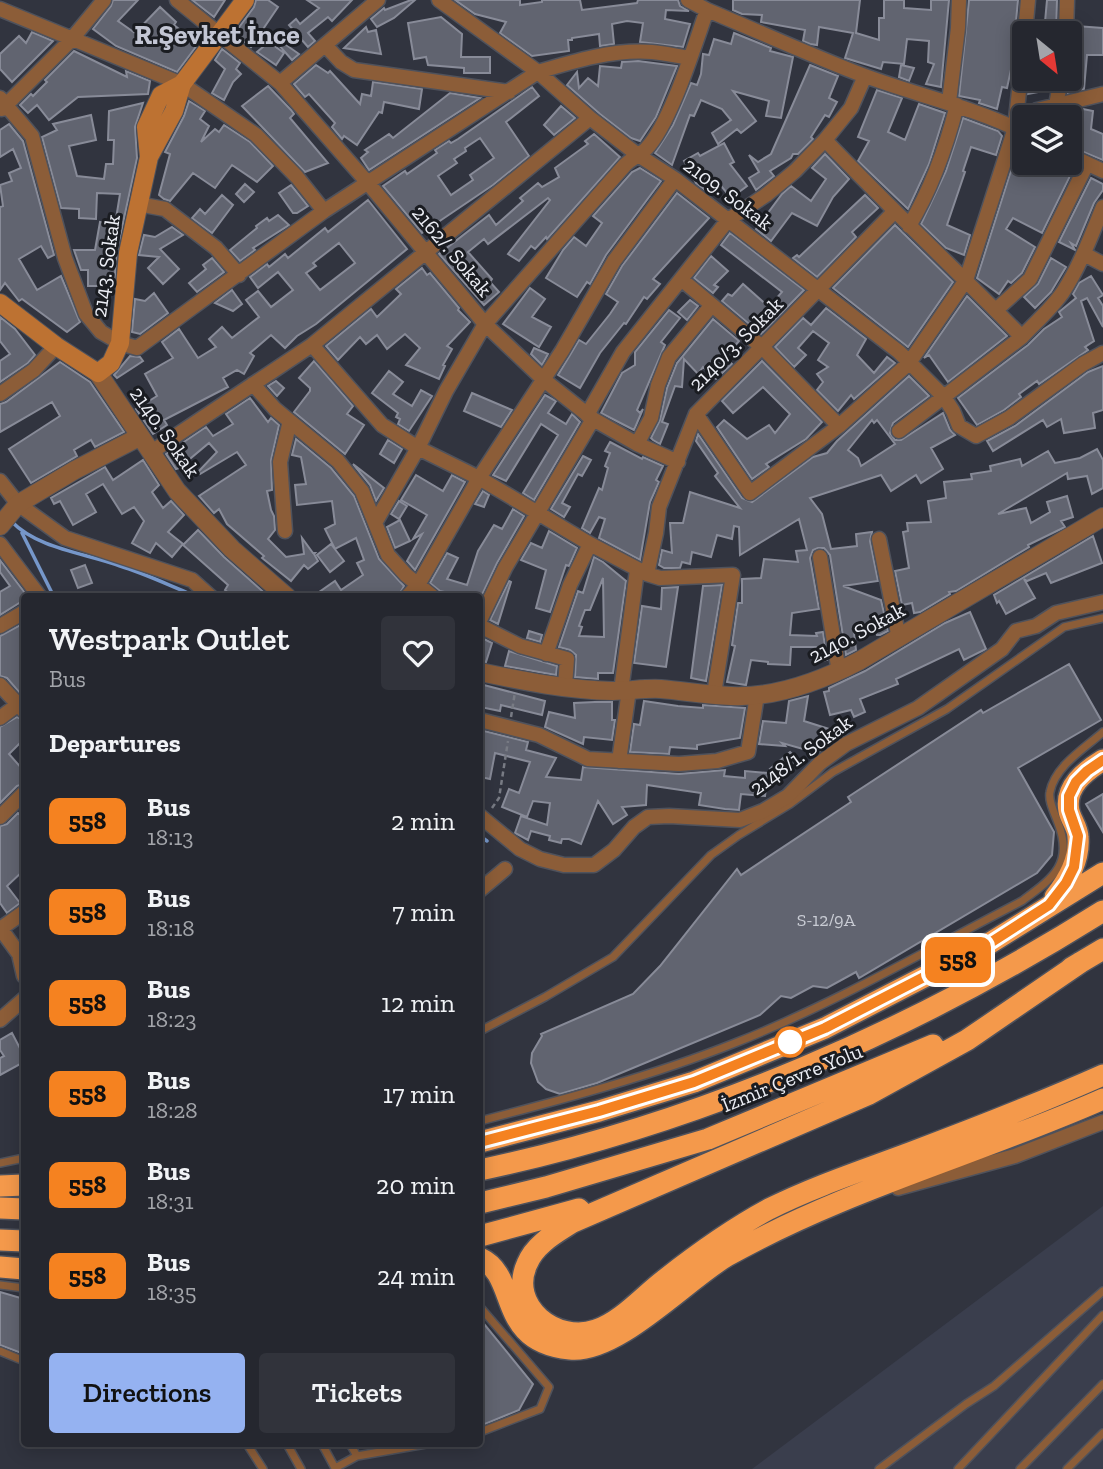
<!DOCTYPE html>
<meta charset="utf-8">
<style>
:root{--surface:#25272f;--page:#31333b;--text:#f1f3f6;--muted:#a3a5aa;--line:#42444b;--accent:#95b2f1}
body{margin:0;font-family:"Zilla Slab",serif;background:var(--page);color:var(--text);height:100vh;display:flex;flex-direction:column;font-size:26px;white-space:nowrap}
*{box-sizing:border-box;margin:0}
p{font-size:23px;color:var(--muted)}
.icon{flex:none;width:38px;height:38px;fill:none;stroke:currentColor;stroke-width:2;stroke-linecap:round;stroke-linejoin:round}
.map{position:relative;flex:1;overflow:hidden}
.side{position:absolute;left:21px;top:593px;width:462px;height:854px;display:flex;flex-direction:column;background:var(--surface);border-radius:7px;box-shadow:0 4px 18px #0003,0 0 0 2px var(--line)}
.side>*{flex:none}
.badge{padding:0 14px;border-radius:10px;font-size:24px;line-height:46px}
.needle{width:46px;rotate:150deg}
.fabs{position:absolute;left:1012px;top:21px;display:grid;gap:14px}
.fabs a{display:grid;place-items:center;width:70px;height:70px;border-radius:7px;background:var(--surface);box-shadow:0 4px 18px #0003,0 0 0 2px var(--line);font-size:35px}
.map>.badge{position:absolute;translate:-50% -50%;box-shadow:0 0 0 4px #fff}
h2{padding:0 28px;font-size:26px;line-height:63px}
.round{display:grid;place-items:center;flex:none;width:74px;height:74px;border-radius:7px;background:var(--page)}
.overview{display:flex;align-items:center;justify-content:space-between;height:119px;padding:0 28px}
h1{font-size:33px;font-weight:600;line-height:52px}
.action{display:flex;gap:14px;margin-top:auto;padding:14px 28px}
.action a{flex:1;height:80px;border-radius:7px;background:var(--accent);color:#111;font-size:28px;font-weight:600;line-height:80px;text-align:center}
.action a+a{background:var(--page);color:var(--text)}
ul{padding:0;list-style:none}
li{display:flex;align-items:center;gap:21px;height:91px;padding:0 28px}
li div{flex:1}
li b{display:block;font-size:26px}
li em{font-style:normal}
li .badge{min-width:77px;font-weight:700;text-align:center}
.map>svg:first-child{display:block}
.built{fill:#3a3e4d}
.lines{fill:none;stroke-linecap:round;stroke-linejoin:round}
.stream{stroke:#7697ca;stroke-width:3.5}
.building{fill:#616470;stroke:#888b98;stroke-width:2;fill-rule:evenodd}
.service-casing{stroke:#4f525c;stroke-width:10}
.minor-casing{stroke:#4f525c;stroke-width:17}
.tertiary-casing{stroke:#4f525c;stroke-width:20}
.secondary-casing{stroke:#4f525c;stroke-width:20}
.motorway-casing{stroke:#4f525c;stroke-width:24}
.path{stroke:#787b84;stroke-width:2.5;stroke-dasharray:5 3.5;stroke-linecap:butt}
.service{stroke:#8c5d38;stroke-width:7}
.minor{stroke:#8c5d38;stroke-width:14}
.tertiary{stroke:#8c5d38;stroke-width:18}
.secondary{stroke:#bd7232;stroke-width:18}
.motorway{stroke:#f4994b;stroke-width:21}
.line-casing{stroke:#fff;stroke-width:16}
.line{stroke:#f58220;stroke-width:10}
.stop-dot{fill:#fff;stroke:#f58220;stroke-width:3.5}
.labels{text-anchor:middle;stroke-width:6;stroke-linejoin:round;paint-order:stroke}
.number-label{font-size:18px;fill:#c9ccd4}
.street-label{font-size:21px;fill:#eceef5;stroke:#1a1c21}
.district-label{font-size:28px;font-weight:bold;fill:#c3c6d4;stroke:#1a1c21}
</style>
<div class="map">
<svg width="1103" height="1469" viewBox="0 0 1103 1469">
<rect width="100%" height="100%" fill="#31343f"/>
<path class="built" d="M1103 1206V1469H752Z"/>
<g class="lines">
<path class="stream" d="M11 521C38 549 85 553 120 566 143 573 164 583 186 592L191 597
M22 533 54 597
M480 836 487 841"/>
</g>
<path class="building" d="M113 0H138L118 21 135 33 160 7 176 22 174 25 198 44 177 72 116 46 93 29 111 6Z
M192 0H225L214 17Z
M256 0H268L278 7 251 47 234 34 254 7Z
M307 0H352L332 21 328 17 308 33 315 41 308 47 289 25 296 19 300 24 319 8Z
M411 0H415L394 18 377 27 371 19 384 8 385 10Z
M455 0H520V5L542 2V0H580L582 10 637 3 638 0H678L680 6 689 11 666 10 665 19 690 24 683 47 640 42 643 23 627 21 612 24 614 44 600 46 599 34 572 38V40H568L569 51 532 56 500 33 506 22 475 14Z
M733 0H860L856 33 879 40V18H884V0H904V8L931 10V0H949L941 87 926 84 934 64 928 62 929 41 907 39 904 64 883 62 881 69 845 58 853 33 819 27 817 45 810 44 803 41 805 30 761 22 762 15 742 14 733 10Z
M969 0H1018L1015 32 1017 38 1012 65 1007 88 1002 87 997 109 979 103 980 100 959 96Z
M1047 0H1057L1056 33H1044Z
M441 17 462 34 461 57H490V73H464V68L428 65 426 57 414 59 408 23Z
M1076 26 1103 28V55H1087L1084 89 1068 93 1070 80 1069 57 1074 58Z
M366 27 368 32 376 30 381 54 344 48Z
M32 32 53 41 12 82 0 69V54L19 36 26 43Z
M734 33 771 48 770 51 793 57 781 118 766 116 769 101 733 91 756 121 741 133 737 129 718 144 712 133 731 120 722 109 701 100 694 116 690 115 672 165 655 153 673 125 691 83 697 85 701 74 703 54 709 55 714 39 731 44Z
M279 40 299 54 292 60 277 43Z
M269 42 284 53 276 65 257 52Z
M222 49 240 63 236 69 241 74 233 82 224 100 212 93 225 69 215 60Z
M74 51 127 77 126 71 150 81 148 94 78 97 49 120 37 105 28 113 20 105 31 94 33 96 47 82 45 80Z
M638 61 677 66 656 117 640 141 631 138 600 114 567 85 577 72 579 88 588 78 598 86 600 66 621 68 622 62Z
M316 65 328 73 330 71 360 104 362 94 371 96 373 82 422 89 419 109 384 102 382 113 379 112 357 145 344 136 342 139 332 127 335 123 309 94 305 97 294 84Z
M810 65 838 76 829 98 837 102 829 117 825 115 811 137 813 139 798 154H793L791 158 770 171 774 176 756 190 749 178 759 172 749 155 758 162 771 154Z
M901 65 914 68 909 81 899 77Z
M1030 79H1051L1049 90 1028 94Z
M268 86 291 110 294 114 290 118 328 163 305 172 242 106Z
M532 87 539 96 506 122 529 156 493 185 422 233 383 186 405 171 407 174 437 153 435 150 449 141 451 143 458 139ZM480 138 494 158 470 175 473 180 451 195 438 176 457 163 454 159 466 151 465 148Z
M877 90 902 98 888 132 905 140 919 104 945 113 929 164 908 209 858 161 869 141 858 137Z
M450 93 480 98 369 170 361 158 368 152 365 150 389 134 393 138Z
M189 101 205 111 200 119 209 126 201 142 215 129 219 132 224 125 250 142 273 166 257 182 232 165 215 188 193 173 170 201 164 199 159 195 170 154 165 152 184 116Z
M143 103 135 127 137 158 117 251 114 286H88V270H81L74 250H95L100 222 115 225 120 194 97 193 96 219 79 218V209L61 208 42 137 57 130 53 124 91 115 96 140 69 146 77 176 104 179 106 164H113L114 140H108L109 111Z
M561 106 575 118 554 135 544 125Z
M1083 109 1093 111 1091 129 1103 134V160L1069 146 1071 112Z
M963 118 998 131 1002 136 996 155 971 147 963 171 965 172 947 225 970 235 964 255 946 248 921 224 946 171Z
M9 124 23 141 54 255 48 258 41 246 19 259 37 290 61 276 80 322 67 332 22 299 19 301 5 283 0 290V207L3 206 0 185 12 181 9 173 21 168 13 149 0 157V130Z
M594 134 620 157 547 239 546 237 535 249 531 246 519 261 508 254 550 200 548 198 488 244 484 239 468 252 492 279 490 282 499 292 484 305 439 254 489 215 496 225 523 201 520 198 538 183 542 187 559 177 555 168 588 144 585 141Z
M1020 142 1024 144V163H1064L1074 168 1042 233 1013 218 1006 229 1035 247 1022 273 1011 283 1008 281 999 294 977 278Z
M724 143 734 162 730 164 747 186 731 198 717 181 708 192 696 183 684 161 698 153 700 156Z
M825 154 849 179 833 197 817 226 792 213 771 241 756 229 782 194 791 186 811 201 826 179 812 168Z
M640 168 661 181 606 255 590 284 587 282 577 297 546 278 563 250 574 237 586 246 602 223 593 216 632 172Z
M1091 178 1103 184V190L1094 203 1076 246 1071 243 1075 250 1059 242Z
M245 184 254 192 244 202 236 194Z
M291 185 308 206 297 213H293L279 193Z
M677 193 709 218 653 279 660 284 647 299 644 297 626 324 624 323 600 353 580 388 558 375 579 340 586 344 610 314 618 302 606 294 622 266Z
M222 195 233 205 212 233 192 218 200 209 205 214Z
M865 195 878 208 852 232 856 237 817 277 793 258 797 255 799 257Z
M368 200 407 249 316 324 297 336 285 348 271 335 250 353 254 356 244 374 237 370 223 378 228 387 164 420 167 425 153 434 136 409 157 396 145 374 173 358 162 342 179 329 198 358 216 347 209 339 222 327 232 338 259 317 246 300 258 291 271 307 293 290 278 272 258 288 250 277 267 264 269 267 285 254 288 258 325 228 328 232ZM339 243 355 263 320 290 306 273 316 266 313 263Z
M278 215 289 225 253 248 255 250 240 261 230 250 257 228 256 226 267 218 269 221Z
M895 225 953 282 908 347 833 288Z
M172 227 183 235 160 249 179 269 163 284 148 268 159 257 139 255 144 235 155 237Z
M730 233 804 290 761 334 722 301 728 294 732 296 743 284 769 307 782 292 721 245Z
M711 256 728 271 714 285 718 287 713 293 694 278Z
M212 258 224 272 197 292 189 283 206 269 203 265Z
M1051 258 1066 267 1051 292 1035 308 1024 297 1038 284Z
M422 268 427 275 430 273 459 308 458 310 470 322 447 346 452 349 443 365 445 366 439 379 406 365 420 348 405 334 387 349 377 335 366 344 360 337 338 360 326 346 371 309 377 317 401 294 396 289Z
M1091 276 1103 295 1098 298 1103 306V327L1087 298 1081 301 1094 341 1085 347 1088 350 1039 384 1037 381 1019 394 1021 397 1004 410 977 425 958 398 1028 345 1044 329 1062 317 1059 312 1076 298 1073 294 1079 283Z
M530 288 545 299 532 317 551 327 539 347 503 324Z
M232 290 242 304 233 311 215 303Z
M154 293 168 313 140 334 132 332 135 299 145 301Z
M967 296 1007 336 948 382 929 355 924 358Z
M690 300 698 306 687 320 678 312Z
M826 308 866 339 857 355 874 373 887 357 895 363 854 399 851 395 838 411 817 390 823 382 817 374 828 367 818 360 829 343 813 331 798 348 806 355 794 367 775 347 803 318 811 325Z
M669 310 680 318 661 342 665 345 637 410 640 413 643 409 634 430 601 413 622 373 635 365V352Z
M0 317 15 329 35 355 28 363 0 382V361L10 354 0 341Z
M713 319 739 341 725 357 732 364 716 379 703 367 698 374 684 359 682 387 675 386 662 422 668 424 660 444 653 440 651 438 660 420 667 388 677 363Z
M534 348 548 354 542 365 531 354Z
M130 356 140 357 143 361 117 378 114 375Z
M314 361 353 406 347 414 364 425 345 454 294 412 310 391V388L299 378Z
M762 361 822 422 806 439 766 464 769 467 752 479 717 427 724 420 747 439 769 425 775 433 790 414 763 387 733 413 722 401Z
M60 362 90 382 124 432 95 447 91 440 74 450 77 456 31 483 9 449 60 416 52 402 0 432V404L6 402Z
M1103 366V410L1093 413 1095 428 1064 433 1061 419 1047 427 1043 420 993 451 987 441 1015 426 1088 372Z
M389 371 403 382 393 394 412 406 421 390 432 396 409 431 398 424 400 419 396 417 398 413 372 393Z
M909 376 929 396 893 423 890 433 895 440H901L943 413 950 430 955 435 931 448 943 469 921 483 916 475 891 491 881 475 810 498 822 514 831 549 857 546 856 534 872 532 870 541 878 581 843 586 881 600 888 631 880 635H877L875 629 854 632 856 650 846 655 830 555 824 548H818L813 550 810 558 819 609 792 613 790 635 817 636 816 633 823 632 827 660 820 661 818 647H791L790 665 768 664V662L751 660 746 685 727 682 735 646 732 645 738 603H742V579L761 578 764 559 798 562 796 551 807 550 799 519 740 555 739 527 734 526 732 539 717 535 711 557 692 552 690 564 682 562 680 568H664L659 565 662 550 672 553 670 523H683L690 492 740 508 715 476 718 473 696 441 698 434 742 498 752 502 813 457 827 453 837 441ZM872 420 874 423 877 420 895 444 861 466 858 458 848 450Z
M276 381 284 388 277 396 268 386Z
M472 393 512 410 501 427 464 411Z
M545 395 556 401 548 413 566 424 572 414 580 422 534 500 523 493 558 435 541 424 506 481 493 475Z
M250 398 268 422 271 418 279 425 271 460 272 490 267 491 271 510 274 516 275 530 268 539 286 557 304 554 302 538 313 553H315L314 554 318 561 308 569 304 565 291 581 262 558 264 556 227 524 219 509 214 513 199 496 246 465 237 452 200 474 198 472 217 452 209 443 179 468 176 469 166 454 206 427 213 436 233 424 226 414Z
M296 439 331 468 354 496 379 559 404 586 398 597H312L335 581 341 590 363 575 357 563 364 560 356 538 335 549 325 529 335 524 332 501 297 505 295 485 306 484 301 457 292 455Z
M388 440 402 449 394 463 380 454Z
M610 442 642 459 643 457 663 466 656 480 659 482 650 502 640 560 599 538 605 519 599 517 590 533 582 528 599 488 602 490 608 468 605 466 610 453 605 451Z
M1097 449 1103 460V488L1092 494 1087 476 1068 479 1067 473 998 514 1026 508 1031 523 1050 512 1047 502 1067 496 1073 517 1061 521 1065 527 1028 545 1029 547 956 591 949 592 950 594 920 612 914 613 912 603 902 605 895 571 909 568 903 532 908 531 907 523 931 522 928 501 946 498 944 482 972 479 971 474 991 471 990 466 1020 459 1022 466 1048 451 1055 463 1080 458Z
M583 456 591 460 582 476 578 474 562 503 570 507 564 517 551 509Z
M143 460 159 485 152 492 163 508 171 501 184 515 168 532 183 544 172 557 156 543 150 553 132 543 144 521 134 507 122 514 103 484 86 494 96 512 73 525 60 501 54 504 51 498 105 467 113 480Z
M353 464 384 488 376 501 370 485Z
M416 475 443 491 452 475 465 482 415 570 407 561 422 534 413 539 427 515 401 500Z
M483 491 489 495 484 507 475 504Z
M399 501 407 506 399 519 391 514Z
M513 509 524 516 497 563 480 599V597H448L449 593 440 591 430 583 447 553 458 558 447 579 467 585 478 551 494 525 502 529Z
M400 520 410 541 395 548 387 527Z
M198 530 224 557 269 597H234L225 590 228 585 183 545Z
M549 531 577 548 569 566 566 565 550 612 536 608 546 570 521 560 531 543 542 548Z
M1093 536 1102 563 1051 583 1046 573 1027 581 1024 579 1035 598 1006 614 999 601 997 603 994 595Z
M331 544 344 561 330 572 317 555Z
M594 557 603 562 626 581 613 673H598V679L575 677 576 655 570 650 559 647 578 591 583 593ZM603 578 604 637 579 636 582 627 579 626 585 610H590Z
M0 560 28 597H24V600L0 615V592L10 586 0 572Z
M85 565 92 583 78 588 71 570Z
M509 581 511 582 498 624 490 620Z
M722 585 706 681 691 678 703 586Z
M678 587 666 667 634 663 642 606 661 609 662 588Z
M970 612 986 649 964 660 959 649 896 679 898 684 860 699 865 712 854 717 851 710 830 715 824 692 829 691V688L865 671 945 623Z
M24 623V690L19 692 7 678 0 676V636Z
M529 631 542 635 540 642 527 638Z
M480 637 492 643 486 662 480 661Z
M509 651 557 666 556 675 505 666Z
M1069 664 1101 720 1018 768 1054 832 1052 855 1037 873 859 978 856 972 827 988 813 986 791 998 781 996 760 1015 597 1083 560 1094 546 1089 538 1082 531 1063 532 1053 542 1036 541 1034 633 994 660 966 737 869 741 875 851 802 848 797 981 710 983 713Z
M480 684 545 701 542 715 501 705 500 711 480 707Z
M808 696 804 721 829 729 823 749 817 753 782 743 785 746 759 744 763 721 786 723 789 701Z
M644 701 678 706 703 708V705L745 708 740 738 697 745V749L670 747 669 754 630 752 634 724 640 725Z
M595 702H612V720H615L612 740 584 737 583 744 545 727 549 712 575 718 574 703Z
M17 717 24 720V739L9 754 24 771V784L17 786 0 803V727Z
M480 730 528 742 526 750 556 758 546 777 581 780 583 767 679 774 725 770 724 776 745 778V771L768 773 765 796 741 794 739 810 725 809 699 805 701 793 647 785 646 805 622 807 627 815 613 824 598 801 581 844 569 839H562L561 843 549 840 550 836 531 831 528 840 515 833 521 816 547 825 550 803 533 801 527 817 502 807 509 789 519 793 530 762 495 753 490 779 480 777Z
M790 752 800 762 779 780 770 769Z
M1103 794V832L1086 804Z
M18 813 24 819V870L7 886 20 903 7 913 0 903V826L7 824Z
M12 1033 24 1056V1062L0 1075V1058L4 1056 0 1050V1040Z
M0 1292 24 1299V1354L0 1345Z
M480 1319 533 1384 519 1410 480 1426Z"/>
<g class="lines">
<defs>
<path id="service" d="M480 1031 545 997 613 957 711 855 739 835 790 804 833 772 947 709 1064 627 1103 618
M480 1121C565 1099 652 1076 735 1043 834 1004 927 950 1022 901 1053 878 1074 864 1058 823 1055 814 1048 801 1050 792 1055 766 1085 748 1103 732
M0 1163 24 1158
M0 1285 24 1288
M480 1307 549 1387 540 1409 480 1432
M0 1351 24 1361
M247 1444 263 1469
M287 1444 301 1469
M322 1444 335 1468 357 1456 426 1444
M350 1444 357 1456
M879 1469 966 1404 994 1386 1103 1291
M958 1469 1103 1315
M1020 1469 1103 1384
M1067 1469 1103 1433"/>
<path id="minor" d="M177 0 280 83 368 183 485 324 544 380 593 419 637 444 678 462
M439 0 538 72 590 118 638 155 675 179 899 352 944 397 953 411 959 426 976 436 1009 418 1083 364 1103 353
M688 0 707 10C760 32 812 56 865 76 917 95 971 107 1021 131
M0 9 182 84 256 135 297 177 324 211
M707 10C694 46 671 123 646 149 640 155 631 159 625 165L485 324 446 391 418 448 479 478 590 544 647 574 660 578 733 575 714 694
M1025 33 1028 0
M1066 33 1067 0
M325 45 341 62 354 70 509 92
M280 83 378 0
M0 98 32 136 65 258 86 314 101 332 120 343 137 348 324 211 538 72C574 61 614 49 652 52 664 53 677 56 690 58
M949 102 958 28 959 0
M1056 105 1061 79
M2 109 71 40 104 0
M1028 117 1037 110 1103 94
M825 140C889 207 957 271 1022 337
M1069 155 1103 171
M138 204 165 209 216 248 239 275
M909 226C932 188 946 148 957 105
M1084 254 1103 264
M681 279 763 348 839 426
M996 310 1030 279 1087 164
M312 345 382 425 418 448 375 523
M253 384 275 409 338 461 362 491 388 555 406 575 433 597
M0 394 34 370 56 346
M696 414 750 493 839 426 909 363 966 280 1015 128 1024 45
M587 415 623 352 728 220 766 195 795 171 825 140 851 108 865 76
M899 431 1022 337C1036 322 1052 308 1063 292 1080 266 1091 236 1103 207
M637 444 651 418 658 385 669 357 711 306
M150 453 312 345 590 118
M0 481 18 504 65 538 192 580 211 597
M285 531 280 462 290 421
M879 539 899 639
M0 544 40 597
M820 557 839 672
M647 574 656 533 659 507 696 414 894 212
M407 597 418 585 479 478 562 351 614 261 675 179
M480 620 505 568 593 419
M0 626 24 612
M480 626 520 646 567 659 565 686
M546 654 570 585 590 544
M0 685 24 711
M621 691 637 570
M0 718 24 700
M480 720 539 735 588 759 679 764 717 761 748 752 757 695
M619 761 629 690
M480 816 520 849 540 859 564 865H594L614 850 634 827 648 817 669 816 740 820 763 811 788 796 820 763 846 744 918 708 1002 649 1016 631 1036 626 1056 613 1103 602
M0 817 24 793
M480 890 505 869
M0 928 19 954H24
M0 929 24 912
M19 954 24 976
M0 1020 24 999
M898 1188 1015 1156 1103 1122"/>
<path id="tertiary" d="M98 373 177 491 232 549 287 597
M0 526 18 504 75 470 139 437
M480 672C523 681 568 690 613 691 629 691 645 688 661 689 684 691 707 695 731 696 776 698 819 682 859 661L1103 517"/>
<path id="secondary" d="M149 157 146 127 161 95 182 84
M0 303 56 346 98 373 111 363 120 343 128 253 149 157 174 111 182 84 245 0"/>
<path id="motorway" d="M1055 897C1068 880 1080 860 1078 837 1078 828 1071 820 1069 811 1064 787 1085 771 1103 760
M1081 962 967 1040 869 1094 573 1222C556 1233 535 1244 527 1264 508 1306 556 1344 596 1330 622 1321 643 1296 664 1280 697 1254 732 1229 769 1209 815 1186 864 1170 912 1152 976 1128 1040 1103 1103 1075
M1071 968 1103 949
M480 1142 599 1111 694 1082 825 1028 990 943 1103 873
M480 1170C701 1123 912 1031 1103 911
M0 1186 24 1185
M480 1203 546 1187 708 1139 933 1045
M0 1208 24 1209
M480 1236 579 1209
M0 1240 24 1241
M480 1258C520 1276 495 1342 570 1349 617 1354 686 1280 727 1256 846 1189 979 1154 1103 1099
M0 1267 24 1269"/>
</defs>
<use href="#service" class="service-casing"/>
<use href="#minor" class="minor-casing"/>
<use href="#tertiary" class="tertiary-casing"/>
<use href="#secondary" class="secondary-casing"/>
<use href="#motorway" class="motorway-casing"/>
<path class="path" d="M511 717 515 692
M492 808 499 798 508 741"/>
<use href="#service" class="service"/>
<use href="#minor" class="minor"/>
<use href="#tertiary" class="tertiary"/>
<use href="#secondary" class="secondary"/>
<use href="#motorway" class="motorway"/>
</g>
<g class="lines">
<defs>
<path id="line" d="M480 1142 599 1111 694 1082 825 1028 990 943 1049 905 1066 883 1074 867 1078 836 1069 810V796L1076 782 1087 771 1103 760"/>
</defs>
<use href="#line" class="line-casing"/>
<use href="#line" class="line"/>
</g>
<circle class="stop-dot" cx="790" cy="1042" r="14"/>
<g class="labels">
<g class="number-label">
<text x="826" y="926">S-12/9A</text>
</g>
<g class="street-label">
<text transform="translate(728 194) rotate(37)" y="7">2109. Sokak</text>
<text transform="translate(452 251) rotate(50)" y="7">2162/. Sokak</text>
<text transform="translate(106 266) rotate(-82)" y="7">2143. Sokak</text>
<text transform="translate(736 344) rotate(-45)" y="7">2140/3. Sokak</text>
<text transform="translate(165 432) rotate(55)" y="7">2140. Sokak</text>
<text transform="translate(857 633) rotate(-28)" y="7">2140. Sokak</text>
<text transform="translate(801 755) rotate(-36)" y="7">2148/1. Sokak</text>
<text transform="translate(792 1078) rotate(-22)" y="7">İzmir Çevre Yolu</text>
</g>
<g class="district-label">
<text x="217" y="44">R.Şevket İnce</text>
</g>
</g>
</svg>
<div class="fabs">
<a><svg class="needle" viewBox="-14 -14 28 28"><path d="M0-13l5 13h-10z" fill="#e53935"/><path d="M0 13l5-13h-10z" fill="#a3a5aa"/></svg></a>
<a><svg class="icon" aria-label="layers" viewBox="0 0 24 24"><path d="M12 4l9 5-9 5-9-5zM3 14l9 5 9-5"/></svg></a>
</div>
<b class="badge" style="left:958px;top:960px;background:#f58220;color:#111">558</b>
<section class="side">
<div class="overview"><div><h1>Westpark Outlet</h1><p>Bus</p></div><a class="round"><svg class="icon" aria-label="heart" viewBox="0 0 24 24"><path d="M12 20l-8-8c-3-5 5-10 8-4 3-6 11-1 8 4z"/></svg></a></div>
<h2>Departures</h2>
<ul>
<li><span class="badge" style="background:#f58220;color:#111">558</span><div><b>Bus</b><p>18:13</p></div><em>2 min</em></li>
<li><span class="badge" style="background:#f58220;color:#111">558</span><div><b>Bus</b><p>18:18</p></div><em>7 min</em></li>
<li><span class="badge" style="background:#f58220;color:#111">558</span><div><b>Bus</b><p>18:23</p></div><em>12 min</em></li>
<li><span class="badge" style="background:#f58220;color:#111">558</span><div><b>Bus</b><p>18:28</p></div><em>17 min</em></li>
<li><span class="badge" style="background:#f58220;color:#111">558</span><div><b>Bus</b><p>18:31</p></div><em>20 min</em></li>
<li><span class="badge" style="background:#f58220;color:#111">558</span><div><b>Bus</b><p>18:35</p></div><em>24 min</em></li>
</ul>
<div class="action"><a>Directions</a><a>Tickets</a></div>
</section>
</div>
